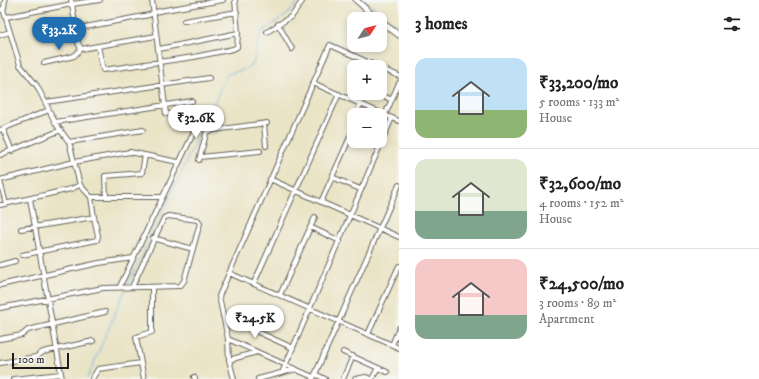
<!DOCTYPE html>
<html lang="en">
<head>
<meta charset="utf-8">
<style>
	:root { --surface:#fff; --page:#f2f2f2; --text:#222; --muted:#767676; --line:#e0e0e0; --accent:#1f6fb2 }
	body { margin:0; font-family:"IM FELL DW Pica",serif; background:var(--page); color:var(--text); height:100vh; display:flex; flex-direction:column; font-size:15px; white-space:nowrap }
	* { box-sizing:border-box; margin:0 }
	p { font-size:13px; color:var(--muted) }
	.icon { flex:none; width:22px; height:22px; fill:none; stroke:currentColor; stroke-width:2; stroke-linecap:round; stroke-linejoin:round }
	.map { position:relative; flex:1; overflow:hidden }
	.side { display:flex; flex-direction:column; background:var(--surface); width:360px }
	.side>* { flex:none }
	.needle { width:26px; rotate:54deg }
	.controls { position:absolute; left:347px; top:12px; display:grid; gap:8px }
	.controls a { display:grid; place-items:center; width:40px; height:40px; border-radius:8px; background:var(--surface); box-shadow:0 2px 6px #0003; font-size:20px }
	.scale { position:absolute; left:12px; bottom:10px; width:57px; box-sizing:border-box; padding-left:4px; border:2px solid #1c1c1c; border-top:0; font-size:11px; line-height:14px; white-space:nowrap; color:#1c1c1c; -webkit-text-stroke:3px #f6f6f2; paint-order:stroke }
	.price { position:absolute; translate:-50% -34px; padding:0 9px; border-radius:14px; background:#fff; color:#222; font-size:13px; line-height:26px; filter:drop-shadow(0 1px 2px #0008) }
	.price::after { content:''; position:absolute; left:50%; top:24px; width:12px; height:9px; margin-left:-6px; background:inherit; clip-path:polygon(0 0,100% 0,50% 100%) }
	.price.selected { background:var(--accent); color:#fff }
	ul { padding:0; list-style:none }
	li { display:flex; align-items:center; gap:12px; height:100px; padding:0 16px }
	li+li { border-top:1px solid var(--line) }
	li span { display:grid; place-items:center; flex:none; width:112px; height:80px; border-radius:12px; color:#555 }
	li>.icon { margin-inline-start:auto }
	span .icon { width:48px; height:48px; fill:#fffc; stroke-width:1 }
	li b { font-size:17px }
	h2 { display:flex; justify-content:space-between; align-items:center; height:48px; padding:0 16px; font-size:17px }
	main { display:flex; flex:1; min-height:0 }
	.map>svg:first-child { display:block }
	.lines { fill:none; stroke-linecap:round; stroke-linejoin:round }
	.stream { stroke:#6bb3e2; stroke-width:1 }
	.minor-casing { stroke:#646258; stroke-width:6 }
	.tertiary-casing { stroke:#646258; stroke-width:7 }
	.minor { stroke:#fff; stroke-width:4 }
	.tertiary { stroke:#fff; stroke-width:5 }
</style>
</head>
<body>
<main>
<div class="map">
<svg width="399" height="379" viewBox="0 0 399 379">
	<rect width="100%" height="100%" fill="#f6f6f2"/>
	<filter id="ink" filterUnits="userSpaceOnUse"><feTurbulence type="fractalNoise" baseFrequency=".025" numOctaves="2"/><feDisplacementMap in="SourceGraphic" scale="8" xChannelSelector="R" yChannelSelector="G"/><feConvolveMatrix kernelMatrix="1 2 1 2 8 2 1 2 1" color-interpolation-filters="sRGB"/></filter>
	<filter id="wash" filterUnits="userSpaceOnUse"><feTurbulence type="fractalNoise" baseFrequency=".012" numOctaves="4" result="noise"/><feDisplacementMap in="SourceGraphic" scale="16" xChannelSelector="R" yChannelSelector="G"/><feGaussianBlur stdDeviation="0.9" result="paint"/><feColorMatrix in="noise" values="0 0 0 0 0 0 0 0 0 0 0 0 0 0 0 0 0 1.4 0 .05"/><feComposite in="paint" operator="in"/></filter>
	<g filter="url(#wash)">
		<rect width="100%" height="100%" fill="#eae4c6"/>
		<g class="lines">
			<!-- stream -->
			<path class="stream" d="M364 0 399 28
				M207 119 227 74 243 70 253 64 261 32 287 15 300 0
				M127 287 205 122
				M87 379 125 290"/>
		</g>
	</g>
	<g filter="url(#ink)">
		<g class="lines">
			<defs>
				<path id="minor" d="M71 0 72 4 100 0
					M0 10 4 8 5 0
					M6 17 72 4 78 43 81 49
					M184 21 237 12
					M278 24 292 49
					M267 32 292 16 303 0
					M0 35 10 32
					M42 38 80 28 149 15 159 11 223 0
					M98 46 103 70 194 57 233 49 237 47 238 33
					M81 49 156 36
					M159 49 238 33 235 0
					M44 63 74 56 81 49
					M380 68 399 76
					M313 83 399 121
					M377 93 392 100
					M349 99 354 87
					M46 102 209 78
					M358 115 359 103
					M385 115 399 83
					M55 122 192 101
					M264 124 266 146
					M3 129 12 151
					M0 130 49 110
					M207 131 267 123
					M371 141 380 145
					M69 142 143 130
					M0 155 61 130
					M200 157 260 151
					M199 160 209 123 202 115
					M332 177 360 189
					M270 179 399 237
					M0 180 74 162 130 152 178 162
					M0 181 6 204
					M80 185 91 197 94 217
					M91 197H162
					M106 197 105 176 142 173 145 155
					M30 199 62 379
					M321 202 354 128
					M0 205 71 189 80 185 69 142 56 124 37 86 20 65 3 9
					M310 227 340 241
					M21 229 94 217 98 236 97 240 22 255
					M153 238 193 249
					M0 265 15 261
					M229 273 399 348
					M254 283 339 94
					M0 285 99 263 133 258
					M120 286 203 113 166 114 152 0
					M280 295 315 217
					M0 308 103 288 180 286 184 281 200 223 198 220 168 216 164 218 132 287
					M223 316 293 348
					M368 334 399 266
					M0 339 22 335 28 330 105 312
					M228 339 313 377
					M392 345 399 328
					M343 352 387 372
					M229 360 257 352
					M0 363 36 357 43 352 93 341
					M282 373 392 118
					M315 374 325 379
					M194 377 195 379
					M13 379 61 374
					M92 379 98 369 141 363
					M144 379 136 337 152 332V287
					M234 379 229 360 228 339 219 296 330 45 379 67
					M258 379 296 369
					M313 379 399 185
					M343 379 353 356
					M355 379 366 377 370 379
					M372 379 378 368"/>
				<path id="tertiary" d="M356 0 377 19
					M380 21 399 35"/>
			</defs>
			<!-- minor casing -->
			<use href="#minor" class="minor-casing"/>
			<!-- tertiary casing -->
			<use href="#tertiary" class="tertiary-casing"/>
			<!-- minor -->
			<use href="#minor" class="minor"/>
			<!-- tertiary -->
			<use href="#tertiary" class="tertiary"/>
		</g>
	</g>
</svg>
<div class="controls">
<a><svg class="needle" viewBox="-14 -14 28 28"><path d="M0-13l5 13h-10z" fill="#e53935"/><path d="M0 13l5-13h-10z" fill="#767676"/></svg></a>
<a>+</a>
<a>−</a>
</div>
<div class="scale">100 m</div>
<b class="price selected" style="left:59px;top:51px">₹33.2K</b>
<b class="price" style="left:196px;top:139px">₹32.6K</b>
<b class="price" style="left:255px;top:339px">₹24.5K</b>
</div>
<section class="side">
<h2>3 homes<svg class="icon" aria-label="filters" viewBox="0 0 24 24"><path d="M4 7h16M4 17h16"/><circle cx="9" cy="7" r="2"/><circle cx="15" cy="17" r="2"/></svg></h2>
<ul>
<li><span style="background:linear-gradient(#bfe0f5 65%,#8fb573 0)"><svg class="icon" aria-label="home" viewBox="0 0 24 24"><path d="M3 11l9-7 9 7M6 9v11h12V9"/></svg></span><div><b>₹33,200/mo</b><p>5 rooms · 133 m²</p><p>House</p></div></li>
<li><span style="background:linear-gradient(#dfe7d0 65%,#7fa58c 0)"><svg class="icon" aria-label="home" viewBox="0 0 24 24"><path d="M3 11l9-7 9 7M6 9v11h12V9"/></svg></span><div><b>₹32,600/mo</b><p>4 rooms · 152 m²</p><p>House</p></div></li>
<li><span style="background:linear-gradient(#f6c9c9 70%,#7fa58c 0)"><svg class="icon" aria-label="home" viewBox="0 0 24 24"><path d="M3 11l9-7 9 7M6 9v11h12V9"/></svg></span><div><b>₹24,500/mo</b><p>3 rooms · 89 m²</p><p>Apartment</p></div></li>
</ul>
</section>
</main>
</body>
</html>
